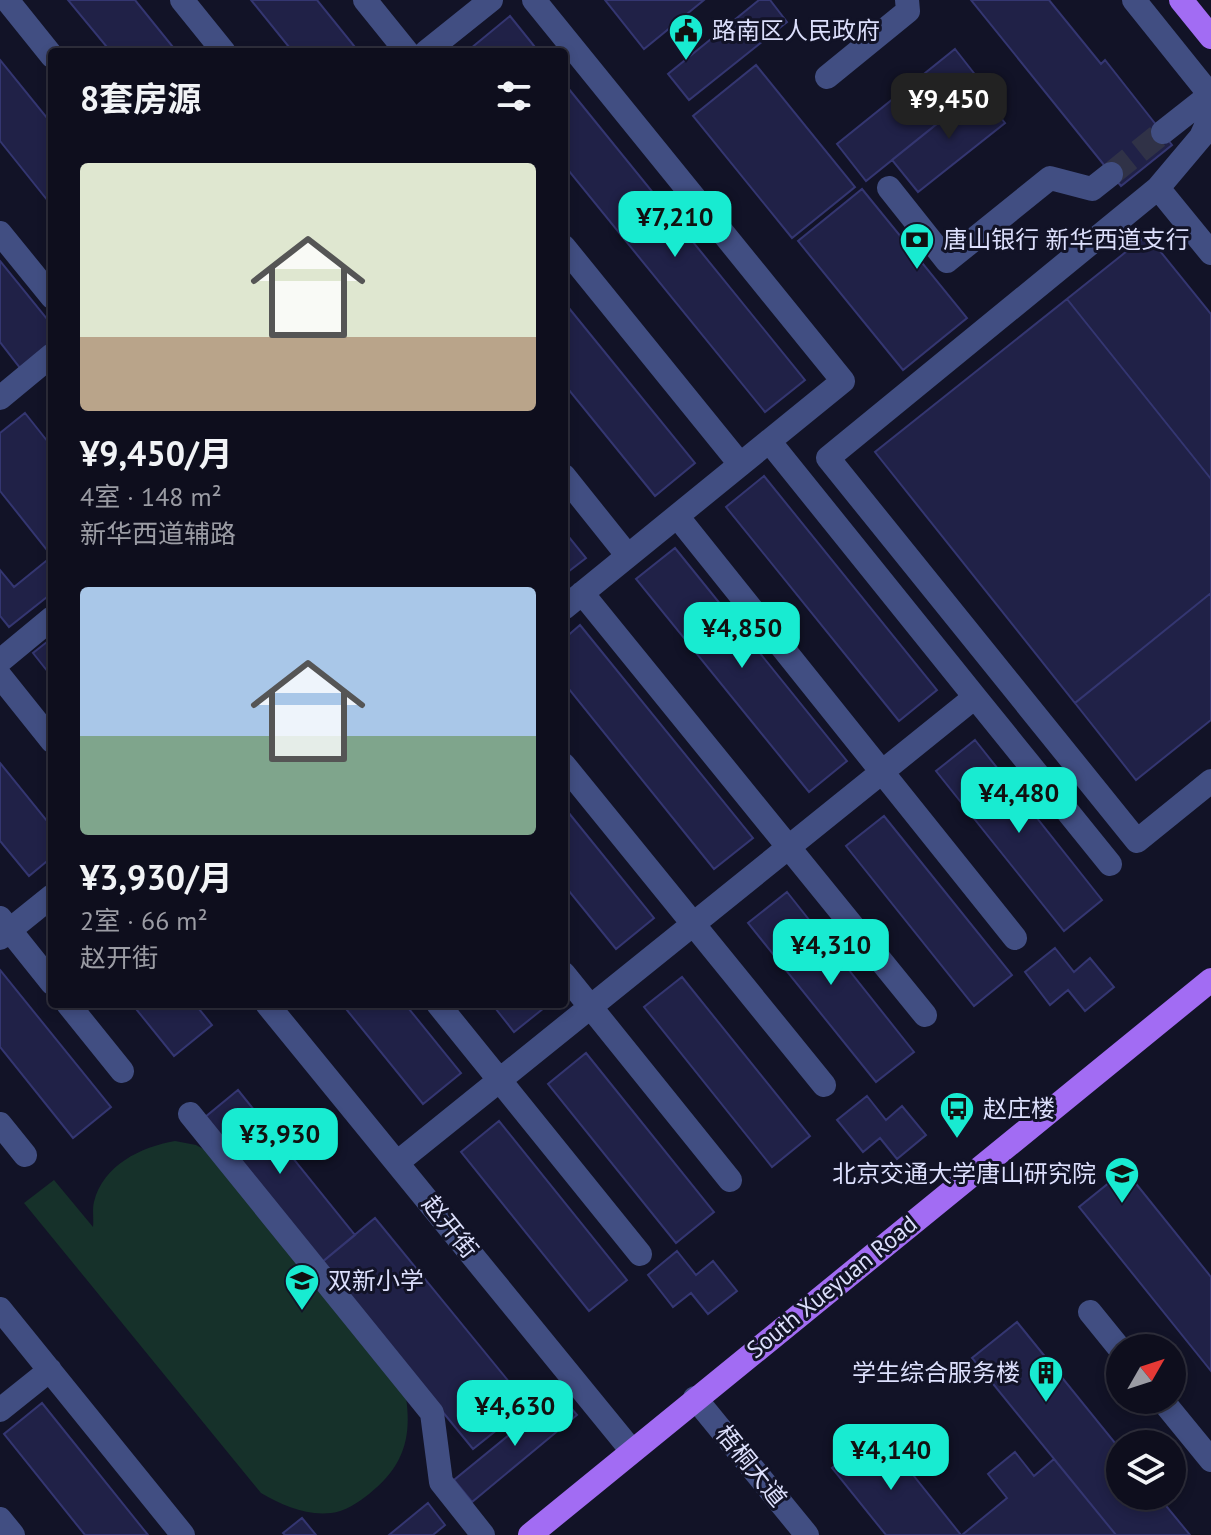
<!DOCTYPE html>
<html lang="zh">
<head>
<meta charset="utf-8">
<style>
	:root { --surface:#0e0e1d; --page:#1c1c2a; --text:#f1f3f6; --muted:#9b9ca4; --line:#2e2e3b; --accent:#18ebd1 }
	body { margin:0; font-family:"PT Sans","Noto Sans SC",sans-serif; background:var(--page); color:var(--text); height:100vh; display:flex; flex-direction:column; font-size:30px; white-space:nowrap }
	* { box-sizing:border-box; margin:0 }
	p { font-size:26px; color:var(--muted) }
	.icon { flex:none; width:44px; height:44px; fill:none; stroke:currentColor; stroke-width:2; stroke-linecap:round; stroke-linejoin:round }
	.map { position:relative; flex:1; overflow:hidden }
	.details { position:absolute; left:48px; top:48px; width:520px; height:960px; display:flex; flex-direction:column; background:var(--surface); border-radius:8px; box-shadow:0 4px 12px #0003,0 0 0 2px var(--line) }
	.details>* { flex:none }
	.needle { width:52px; rotate:51deg }
	.fabs { position:absolute; left:1106px; top:1334px; display:grid; gap:16px }
	.fabs a { display:grid; place-items:center; width:80px; height:80px; border-radius:50%; background:var(--surface); box-shadow:0 4px 12px #0003,0 0 0 2px var(--line); font-size:40px }
	.price { position:absolute; translate:-50% -68px; padding:0 18px; border-radius:16px; background:var(--accent); color:#111; font-size:26px; line-height:52px; filter:drop-shadow(0 2px 4px #0008) }
	.price::after { content:''; position:absolute; left:50%; top:48px; width:24px; height:18px; margin-left:-12px; background:inherit; clip-path:polygon(0 0,100% 0,50% 100%) }
	.price.on { background:#222; color:#fff }
	ul { padding:0; list-style:none }
	li { display:grid; align-content:center; gap:16px; height:424px; padding:0 32px }
	li span { display:grid; place-items:center; height:248px; border-radius:8px; color:#555 }
	li>.icon { margin-inline-start:auto }
	span .icon { width:144px; height:144px; fill:#fffc; stroke-width:1 }
	li b { font-size:34px }
	h2 { display:flex; justify-content:space-between; align-items:center; height:96px; padding:0 32px; font-size:34px }
	.map>svg:first-child { display:block }
	.green { fill:#16312a }
	.building { fill:#202147; stroke:#343671; stroke-width:2 }
	.lines { fill:none; stroke-linecap:round; stroke-linejoin:round }
	.minor-tunnel { stroke:#303247; stroke-width:24; stroke-dasharray:24 12; stroke-linecap:butt }
	.minor { stroke:#414e82; stroke-width:24 }
	.major { stroke:#a26cf3; stroke-width:24 }
	.labels { text-anchor:middle; stroke-width:6; stroke-linejoin:round; paint-order:stroke }
	.poi-label { font-size:24px; fill:#dcdffc; stroke:#121327; text-anchor:start }
	.street-label { font-size:24px; fill:#dcdffc; stroke:#121327 }
</style>
</head>
<body>
<div class="map">
<svg width="1211" height="1535" viewBox="0 0 1211 1535">
	<rect width="100%" height="100%" fill="#121327"/>
	<!-- green -->
	<path class="green" d="M175 1141 196 1145 220 1158 406 1397C412 1439 403 1467 369 1494 359 1502 344 1512 331 1513 306 1516 282 1505 261 1493L24 1203 54 1180 93 1227C94 1219 92 1210 94 1202 103 1165 141 1147 175 1141Z"/>
	<!-- building -->
	<path class="building" d="M68 0H135L177 52H111Z
		M251 0H317L359 52H293Z
		M605 0H704L644 49Z
		M759 0H770L787 22 689 100 668 74Z
		M971 0H1049L1101 64 1105 60 1172 145 1121 186Z
		M510 16 539 52H472L470 49Z
		M955 49 984 86 866 181 837 144Z
		M0 60 52 124V206L0 141Z
		M756 65 855 187 792 238 693 116Z
		M564 83 805 380 765 412 564 165Z
		M979 90 1005 123 918 192 892 160Z
		M862 189 967 318 903 370 798 241Z
		M1147 235 1211 314V479L1067 299Z
		M0 261 52 325V351L24 373 0 342Z
		M1067 299 1211 479V593L1075 703 875 452Z
		M564 302 695 463 655 496 564 384Z
		M25 413 52 447V546L47 550 0 491V433Z
		M764 476 937 690 899 721 726 507Z
		M564 531 586 558 564 575Z
		M675 548 847 761 809 792 636 579Z
		M51 557 52 593 9 627 0 616V570L14 587Z
		M1211 593V720L1136 780 1075 703Z
		M580 625 753 838 714 869 564 683V639Z
		M52 638V677L33 653Z
		M975 740 1102 900 1064 931 936 771Z
		M0 763 52 827V857L29 876 0 841Z
		M564 807 654 918 616 949 564 885Z
		M884 816 1012 975 974 1006 846 846Z
		M787 892 914 1052 876 1082 748 923Z
		M1055 948 1074 972 1090 958 1114 987 1085 1011 1068 990 1050 1005 1025 972Z
		M0 970 111 1107 73 1138 0 1047Z
		M682 977 810 1136 772 1167 644 1007Z
		M132 1004H195L212 1025 174 1056Z
		M342 1004H405L461 1073 423 1104Z
		M492 1004H549L514 1032Z
		M586 1053 714 1212 676 1243 548 1084Z
		M238 1090 355 1235 321 1263 204 1118Z
		M867 1096 886 1120 902 1106 926 1135 897 1159 880 1138 863 1152 837 1120Z
		M499 1121 627 1280 589 1311 461 1152Z
		M1125 1170 1211 1277V1371L1079 1207Z
		M375 1218 528 1405 473 1449 321 1263Z
		M677 1251 696 1275 713 1261 737 1291 708 1314 691 1293 673 1307 648 1275Z
		M1017 1322 1120 1449V1496H1158L1190 1535H1116L972 1358Z
		M559 1394 577 1415 472 1502 454 1480Z
		M42 1403 148 1535H85L4 1434Z
		M878 1431 961 1535H886L832 1468Z
		M1015 1452 1034 1476 1054 1459 1116 1535H962L1007 1498 988 1474Z
		M428 1503 445 1525 433 1535H389Z
		M302 1518 316 1535H285L283 1533Z"/>
	<g class="lines">
		<!-- minor-tunnel -->
		<path class="minor-tunnel" d="M1111 174 1163 132"/>
		<!-- minor -->
		<path class="minor" d="M7 0 52 56
			M182 0 224 52
			M365 0 407 52
			M534 0 843 381 564 608
			M1134 0 1211 96
			M426 52 491 0
			M827 77 908 11 907 0
			M1211 115 1201 137 1158 188 828 458 1137 841 1211 781
			M1163 132 1210 95
			M889 188 947 261 1050 178 1092 189 1111 174
			M1158 188 1211 253
			M0 233 52 297
			M564 247 740 464
			M0 398 52 355
			M564 476 628 556
			M677 516 1015 938
			M582 593 925 1015
			M0 661 52 618
			M0 676 52 741
			M975 697 1110 864
			M564 765 824 1085
			M0 918 52 983
			M0 938 52 896
			M564 974 730 1180
			M68 1004 122 1071
			M267 1004 632 1451
			M438 1004 640 1254
			M190 1114 432 1413 441 1482 483 1535
			M0 1124 25 1155
			M398 1162 975 697 769 441
			M0 1309 183 1535
			M1090 1312 1120 1349
			M695 1398 807 1535
			M1162 1400 1211 1460
			M0 1410 50 1370
			M0 1519 13 1535"/>
		<!-- major -->
		<path class="major" d="M1181 0 1211 37
			M530 1535 1211 980"/>
	</g>
	<!-- icons -->
	<defs>
		<symbol id="civic-pin" viewBox="-11 -11 22 30"><path d="M0 17L-7.5 6A9.5 9.5 0 1 1 7.5 6Z" fill="#18ebd1" stroke="#121327"/><path d="M-.6-6.5H3V-4.5H.6V-3L4-1V1h2V6H-6V1h2V-1L-.6-3ZM-1.2 2.5V6h2.4V2.5Z" fill="#111"/></symbol>
		<symbol id="bank-pin" viewBox="-11 -11 22 30"><path d="M0 17L-7.5 6A9.5 9.5 0 1 1 7.5 6Z" fill="#18ebd1" stroke="#121327"/><path d="M-6-4H6V4H-6ZM0-2.3a2.3 2.3 0 1 0 0 4.6a2.3 2.3 0 1 0 0-4.6Z" fill="#111"/></symbol>
		<symbol id="bus-pin" viewBox="-11 -11 22 30"><path d="M0 17L-7.5 6A9.5 9.5 0 1 1 7.5 6Z" fill="#18ebd1" stroke="#121327"/><path d="M-5-6H5V4H4V6H2V4H-2V6H-4V4H-5ZM-3.5-4V0h7V-4ZM-3.5 1.2v1.5H-2V1.2ZM2 1.2v1.5H3.5V1.2Z" fill="#111"/></symbol>
		<symbol id="university-pin" viewBox="-11 -11 22 30"><path d="M0 17L-7.5 6A9.5 9.5 0 1 1 7.5 6Z" fill="#18ebd1" stroke="#121327"/><path d="M0-5L7-2L0 1L-7-2ZM-4 1L0 2.5L4 1V4Q0 6-4 4Z" fill="#111"/></symbol>
		<symbol id="school-pin" viewBox="-11 -11 22 30"><path d="M0 17L-7.5 6A9.5 9.5 0 1 1 7.5 6Z" fill="#18ebd1" stroke="#121327"/><path d="M0-5L7-2L0 1L-7-2ZM-4 1L0 2.5L4 1V4Q0 6-4 4Z" fill="#111"/></symbol>
		<symbol id="building-pin" viewBox="-11 -11 22 30"><path d="M0 17L-7.5 6A9.5 9.5 0 1 1 7.5 6Z" fill="#18ebd1" stroke="#121327"/><path d="M-4-6H4V6H1V3H-1V6H-4ZM-2.5-4.3h1.7v1.8h-1.7ZM.8-4.3h1.7v1.8H.8ZM-2.5-1h1.7V.8h-1.7ZM.8-1h1.7V.8H.8Z" fill="#111"/></symbol>
	</defs>
	<g fill-rule="evenodd">
		<use href="#civic-pin" x="666" y="11" width="40" height="54"/>
		<use href="#bank-pin" x="897" y="220" width="40" height="54"/>
		<use href="#bus-pin" x="937" y="1089" width="40" height="54"/>
		<use href="#university-pin" x="1102" y="1154" width="40" height="54"/>
		<use href="#school-pin" x="282" y="1261" width="40" height="54"/>
		<use href="#building-pin" x="1026" y="1353" width="40" height="54"/>
	</g>
	<g class="labels">
		<!-- poi labels -->
		<g class="poi-label">
			<text x="712" y="39">路南区人民政府</text>
			<text x="943" y="248">唐山银行 新华西道支行</text>
			<text x="983" y="1117">赵庄楼</text>
			<text x="1096" y="1182" text-anchor="end">北京交通大学唐山研究院</text>
			<text x="328" y="1289">双新小学</text>
			<text x="1020" y="1381" text-anchor="end">学生综合服务楼</text>
		</g>
		<!-- street labels -->
		<g class="street-label">
			<text transform="translate(450 1227) rotate(51)" y="8">赵开街</text>
			<text transform="translate(832 1287) rotate(-39)" y="8">South Xueyuan Road</text>
			<text transform="translate(751 1466) rotate(51)" y="8">梧桐大道</text>
		</g>
	</g>
</svg>
<div class="fabs">
<a><svg class="needle" viewBox="-14 -14 28 28"><path d="M0-13l5 13h-10z" fill="#e53935"/><path d="M0 13l5-13h-10z" fill="#9b9ca4"/></svg></a>
<a><svg class="icon" aria-label="layers" viewBox="0 0 24 24"><path d="M12 4l9 5-9 5-9-5zM3 14l9 5 9-5"/></svg></a>
</div>
<b class="price on" style="left:949px;top:141px">¥9,450</b>
<b class="price" style="left:675px;top:259px">¥7,210</b>
<b class="price" style="left:742px;top:670px">¥4,850</b>
<b class="price" style="left:1019px;top:835px">¥4,480</b>
<b class="price" style="left:831px;top:987px">¥4,310</b>
<b class="price" style="left:280px;top:1176px">¥3,930</b>
<b class="price" style="left:515px;top:1448px">¥4,630</b>
<b class="price" style="left:891px;top:1492px">¥4,140</b>
<section class="details">
<h2>8套房源<svg class="icon" aria-label="filters" viewBox="0 0 24 24"><path d="M4 7h16M4 17h16"/><circle cx="9" cy="7" r="2"/><circle cx="15" cy="17" r="2"/></svg></h2>
<ul>
<li><span style="background:linear-gradient(#dfe7d0 70%,#b9a48a 0)"><svg class="icon" aria-label="home" viewBox="0 0 24 24"><path d="M3 11l9-7 9 7M6 9v11h12V9"/></svg></span><div><b>¥9,450/月</b><p>4室 · 148 m²</p><p>新华西道辅路</p></div></li>
<li><span style="background:linear-gradient(#a9c7e8 60%,#7fa58c 0)"><svg class="icon" aria-label="home" viewBox="0 0 24 24"><path d="M3 11l9-7 9 7M6 9v11h12V9"/></svg></span><div><b>¥3,930/月</b><p>2室 · 66 m²</p><p>赵开街</p></div></li>
</ul>
</section>
</div>
</body>
</html>
